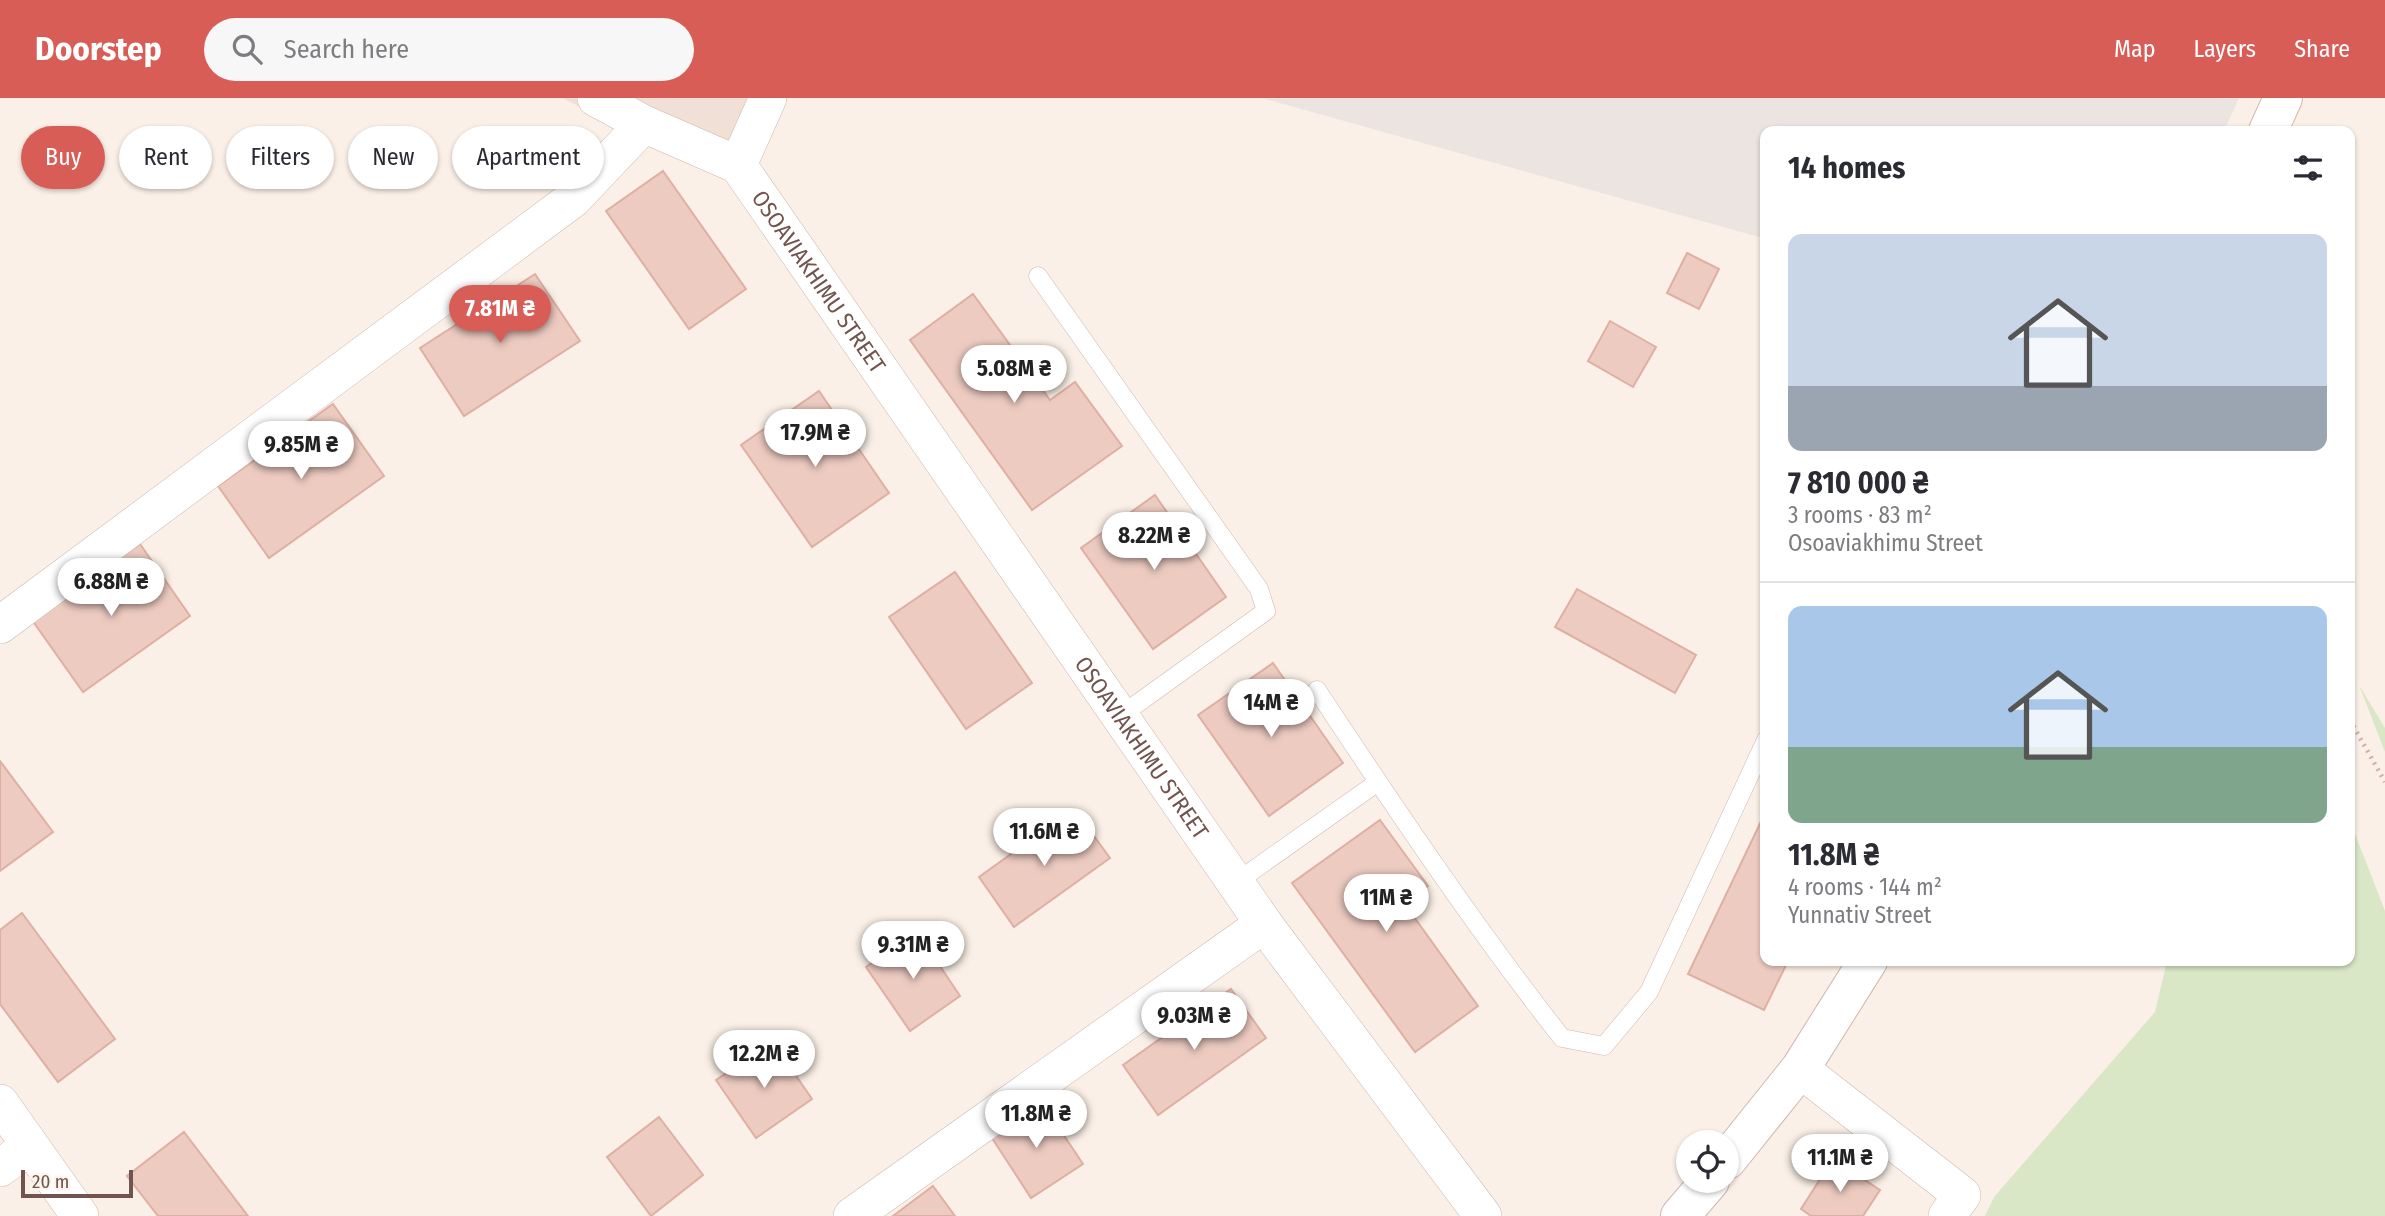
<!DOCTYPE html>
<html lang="en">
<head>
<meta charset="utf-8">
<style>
	:root { --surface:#fff; --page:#f7f7f7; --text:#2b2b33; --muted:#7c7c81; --line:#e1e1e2; --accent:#d95d57 }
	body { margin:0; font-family:"Fira Sans Condensed",sans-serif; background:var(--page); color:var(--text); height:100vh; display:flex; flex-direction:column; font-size:26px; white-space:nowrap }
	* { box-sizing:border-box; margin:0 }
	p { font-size:23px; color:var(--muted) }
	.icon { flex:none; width:38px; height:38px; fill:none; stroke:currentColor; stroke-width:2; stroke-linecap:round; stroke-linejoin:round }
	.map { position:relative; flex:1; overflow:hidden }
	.side { position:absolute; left:1760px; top:28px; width:595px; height:840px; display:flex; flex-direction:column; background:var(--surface); border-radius:14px; box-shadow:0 2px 5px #0004 }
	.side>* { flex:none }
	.hud { position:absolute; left:21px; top:28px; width:665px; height:63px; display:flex; gap:14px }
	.fabs { position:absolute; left:1676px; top:1032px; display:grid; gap:14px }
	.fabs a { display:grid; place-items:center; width:63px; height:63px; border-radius:50%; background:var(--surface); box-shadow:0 2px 5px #0004; font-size:35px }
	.scale { position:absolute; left:21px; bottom:18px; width:112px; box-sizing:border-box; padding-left:7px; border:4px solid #72544e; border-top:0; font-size:19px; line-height:24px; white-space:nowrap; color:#72544e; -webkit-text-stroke:5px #fdf4ed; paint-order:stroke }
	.price { position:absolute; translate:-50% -60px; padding:0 16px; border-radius:24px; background:#fff; color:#222; font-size:23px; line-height:46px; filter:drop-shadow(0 2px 4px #0008) }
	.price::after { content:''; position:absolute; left:50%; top:42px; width:21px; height:16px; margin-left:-10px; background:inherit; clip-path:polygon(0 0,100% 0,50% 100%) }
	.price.current { background:var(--accent); color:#fff }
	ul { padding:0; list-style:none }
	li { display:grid; align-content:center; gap:14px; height:371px; padding:0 28px }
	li+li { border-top:2px solid var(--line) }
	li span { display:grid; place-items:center; height:217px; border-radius:14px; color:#555 }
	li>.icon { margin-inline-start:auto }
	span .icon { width:126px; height:126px; fill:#fffc; stroke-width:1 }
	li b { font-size:30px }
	h2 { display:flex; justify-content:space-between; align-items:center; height:84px; padding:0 28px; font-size:30px }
	.pill { padding:0 24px; border-radius:32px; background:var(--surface); box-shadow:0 2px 5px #0004; font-size:24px; line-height:63px }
	.pill.current { background:var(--accent); color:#fff }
	header { display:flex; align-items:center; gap:42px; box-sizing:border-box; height:98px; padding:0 35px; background:var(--accent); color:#fff }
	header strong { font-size:33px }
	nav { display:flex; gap:38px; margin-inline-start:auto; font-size:24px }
	.search { width:490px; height:63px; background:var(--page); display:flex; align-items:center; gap:18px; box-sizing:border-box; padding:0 24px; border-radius:38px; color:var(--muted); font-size:26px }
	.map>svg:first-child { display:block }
	.residential { fill:#f1e0d6 }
	.industrial { fill:#ebe4e0 }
	.green { fill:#d9e7c7 }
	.building { fill:#edcbc1; stroke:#dfafa3; stroke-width:2 }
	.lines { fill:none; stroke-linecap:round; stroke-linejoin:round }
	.service-casing { stroke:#cdb8b1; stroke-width:19 }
	.minor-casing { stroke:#cdb8b1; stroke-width:38 }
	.secondary-casing { stroke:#d0b7af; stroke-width:40 }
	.path { stroke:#d2aea4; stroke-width:4.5; stroke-dasharray:2 5; stroke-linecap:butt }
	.service { stroke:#fff; stroke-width:18 }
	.minor { stroke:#fff; stroke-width:37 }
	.secondary { stroke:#fff; stroke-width:38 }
	.labels { text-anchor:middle; stroke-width:6; stroke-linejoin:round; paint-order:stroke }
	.street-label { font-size:23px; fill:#72544e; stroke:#fdf4ed }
</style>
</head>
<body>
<header>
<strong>Doorstep</strong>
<div class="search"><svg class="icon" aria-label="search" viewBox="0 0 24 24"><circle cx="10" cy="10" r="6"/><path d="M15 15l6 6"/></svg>Search here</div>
<nav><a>Map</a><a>Layers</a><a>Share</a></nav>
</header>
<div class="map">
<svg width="2385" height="1118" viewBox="0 0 2385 1118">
	<rect width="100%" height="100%" fill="#faf0e7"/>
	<!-- residential -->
	<path class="residential" d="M562 0H788L760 57 607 22Z"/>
	<!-- industrial -->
	<path class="industrial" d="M1262 0H2239L2224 33H1766V141Z"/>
	<!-- green -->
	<path class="green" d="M2359 587 2385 630V654Z
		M2350 723 2385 813V1118H1985L1994 1099 2155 914 2167 863H2350Z"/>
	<!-- building -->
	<path class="building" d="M663 73 746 191 689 231 606 113Z
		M1687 155 1719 171 1699 211 1667 195Z
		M535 176 580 243 464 318 420 250Z
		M973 196 1050 302 1075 284 1122 348 1032 412 910 242Z
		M1610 223 1656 249 1633 289 1588 263Z
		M819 293 889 395 812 449 741 347Z
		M333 306 384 378 269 460 218 388Z
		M1155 397 1226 499 1153 551 1081 450Z
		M140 446 190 518 83 594 32 522Z
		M955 474 1032 585 966 631 889 519Z
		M1577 491 1696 557 1675 595 1555 529Z
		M1273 565 1343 665 1269 718 1198 617Z
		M0 663 53 734 0 773Z
		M1074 711 1110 760 1014 829 979 779Z
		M1766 713V863H1788L1764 912 1688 876Z
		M1380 722 1428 788 1404 805 1478 908 1415 954 1292 785Z
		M22 815 115 941 58 984 0 906V832Z
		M917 834 960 898 910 933 866 869Z
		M1231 891 1266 940 1158 1017 1123 967Z
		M773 944 812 1001 756 1040 716 982Z
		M1041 1003 1083 1066 1031 1100 990 1037Z
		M659 1019 703 1077 651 1118 607 1059Z
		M184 1034 248 1118H158L127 1078Z
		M1833 1061 1880 1092 1863 1118H1811L1801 1111Z
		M933 1088 955 1118H893Z"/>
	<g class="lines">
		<defs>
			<path id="service" d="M1038 178 1259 491 1266 513 1120 618
				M1317 592C1395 710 1474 828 1562 940L1604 948 1649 894 1766 642
				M1235 785 1378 684"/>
			<g id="minor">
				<path id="s1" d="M596 0 644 26 738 67 1264 826 1483 1118"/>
				<path d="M738 67 768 0"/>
				<path d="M0 527 573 101 644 26"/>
				<path d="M1800 971 1962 1097 1947 1118"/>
				<path d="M0 1005 80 1118"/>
				<path d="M0 1070 30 1048"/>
				<path d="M852 1118 1264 826"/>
			</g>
			<path id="secondary" d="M2268 33 2283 0
				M1727 1062 1800 971 1868 863
				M1680 1118 1710 1083"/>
		</defs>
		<!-- service casing -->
		<use href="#service" class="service-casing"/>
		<!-- minor casing -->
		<use href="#minor" class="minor-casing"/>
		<!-- secondary casing -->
		<use href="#secondary" class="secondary-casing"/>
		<!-- path -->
		<path class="path" d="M2350 622 2385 684"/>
		<!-- service -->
		<use href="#service" class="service"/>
		<!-- minor -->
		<use href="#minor" class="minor"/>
		<!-- secondary -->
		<use href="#secondary" class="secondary"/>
	</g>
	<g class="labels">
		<!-- street labels -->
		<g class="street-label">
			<text dy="8" stroke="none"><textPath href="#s1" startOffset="299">OSOAVIAKHIMU STREET</textPath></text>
			<text dy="8" stroke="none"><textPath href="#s1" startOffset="866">OSOAVIAKHIMU STREET</textPath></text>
		</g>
	</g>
</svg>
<div class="fabs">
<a><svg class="icon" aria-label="locate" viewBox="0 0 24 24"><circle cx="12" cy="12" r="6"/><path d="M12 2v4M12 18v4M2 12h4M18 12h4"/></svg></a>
</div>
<div class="scale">20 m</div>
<b class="price current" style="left:500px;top:247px">7.81M ₴</b>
<b class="price" style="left:1014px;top:307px">5.08M ₴</b>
<b class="price" style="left:815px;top:371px">17.9M ₴</b>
<b class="price" style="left:301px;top:383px">9.85M ₴</b>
<b class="price" style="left:1154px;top:474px">8.22M ₴</b>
<b class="price" style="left:111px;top:520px">6.88M ₴</b>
<b class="price" style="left:1271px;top:641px">14M ₴</b>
<b class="price" style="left:1044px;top:770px">11.6M ₴</b>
<b class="price" style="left:1386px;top:836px">11M ₴</b>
<b class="price" style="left:913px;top:883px">9.31M ₴</b>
<b class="price" style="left:1194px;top:954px">9.03M ₴</b>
<b class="price" style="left:764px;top:992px">12.2M ₴</b>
<b class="price" style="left:1036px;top:1052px">11.8M ₴</b>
<b class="price" style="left:1840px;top:1096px">11.1M ₴</b>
<div class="hud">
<a class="pill current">Buy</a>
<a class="pill">Rent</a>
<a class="pill">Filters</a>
<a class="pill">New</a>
<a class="pill">Apartment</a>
</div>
<section class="side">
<h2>14 homes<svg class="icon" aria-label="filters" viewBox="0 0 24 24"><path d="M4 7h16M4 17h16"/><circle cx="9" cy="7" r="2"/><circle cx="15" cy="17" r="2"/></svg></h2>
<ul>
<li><span style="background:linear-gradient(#c9d6e8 70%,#9aa5b1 0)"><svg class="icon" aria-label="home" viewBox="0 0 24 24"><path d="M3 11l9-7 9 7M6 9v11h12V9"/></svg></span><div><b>7 810 000 ₴</b><p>3 rooms · 83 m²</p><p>Osoaviakhimu Street</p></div></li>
<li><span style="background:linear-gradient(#a9c7e8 65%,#7fa58c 0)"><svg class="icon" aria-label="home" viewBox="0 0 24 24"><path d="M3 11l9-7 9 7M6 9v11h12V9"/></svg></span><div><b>11.8M ₴</b><p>4 rooms · 144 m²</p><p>Yunnativ Street</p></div></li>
</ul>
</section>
</div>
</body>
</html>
